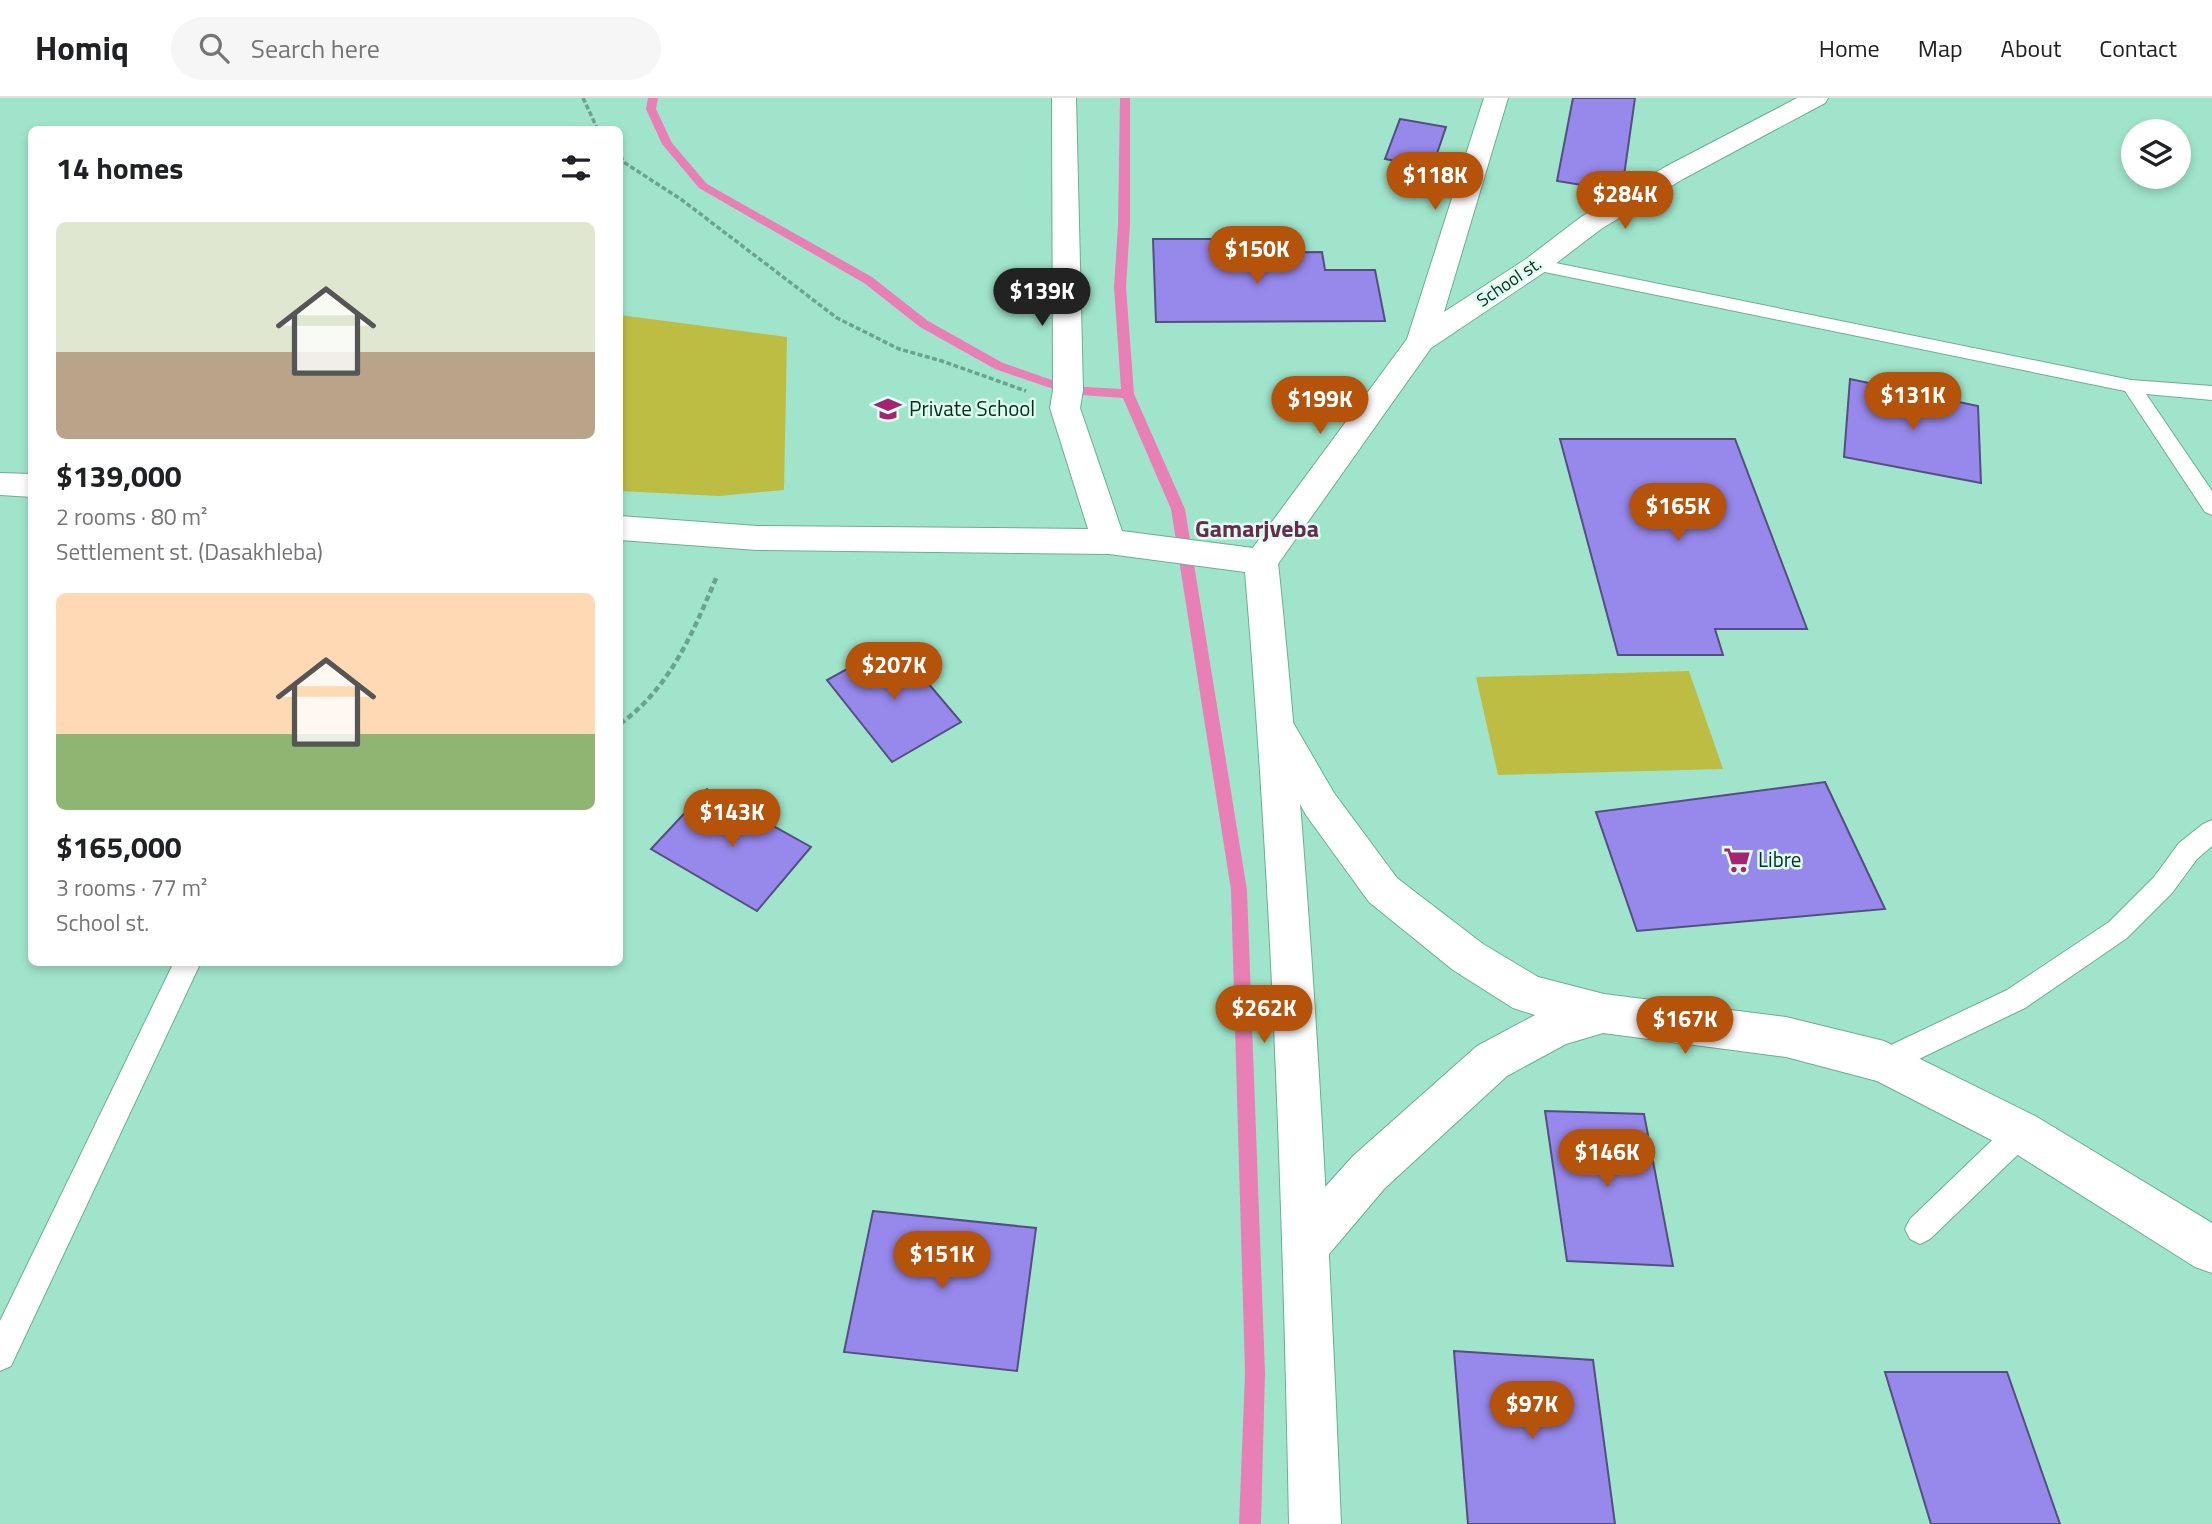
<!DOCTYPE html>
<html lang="en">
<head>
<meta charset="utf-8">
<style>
	:root { --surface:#fff; --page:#f6f6f6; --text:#202124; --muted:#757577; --line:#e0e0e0; --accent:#b45309 }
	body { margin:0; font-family:"Titillium Web",sans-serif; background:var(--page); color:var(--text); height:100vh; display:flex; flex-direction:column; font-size:26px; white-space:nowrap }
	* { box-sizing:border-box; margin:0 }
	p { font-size:23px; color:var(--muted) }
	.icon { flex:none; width:38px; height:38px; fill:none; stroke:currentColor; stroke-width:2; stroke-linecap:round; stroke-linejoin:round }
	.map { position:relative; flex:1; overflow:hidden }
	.details { position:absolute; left:28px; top:28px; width:595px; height:840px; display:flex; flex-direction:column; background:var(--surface); border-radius:10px; box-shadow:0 4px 10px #0003 }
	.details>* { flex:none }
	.fabs { position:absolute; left:2121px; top:21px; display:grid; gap:14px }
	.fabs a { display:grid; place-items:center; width:70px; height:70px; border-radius:50%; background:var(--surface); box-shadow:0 4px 10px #0003; font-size:35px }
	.price { position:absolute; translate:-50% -60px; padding:0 16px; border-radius:24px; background:var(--accent); color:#fff; font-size:23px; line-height:46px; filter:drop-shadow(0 2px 4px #0008) }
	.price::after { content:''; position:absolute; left:50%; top:42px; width:21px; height:16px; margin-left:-10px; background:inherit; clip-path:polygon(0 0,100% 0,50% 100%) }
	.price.on { background:#222; color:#fff }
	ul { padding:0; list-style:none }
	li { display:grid; align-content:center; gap:14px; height:371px; padding:0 28px }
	li span { display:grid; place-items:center; height:217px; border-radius:10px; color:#555 }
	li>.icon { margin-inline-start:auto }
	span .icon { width:126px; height:126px; fill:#fffc; stroke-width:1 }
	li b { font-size:30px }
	h2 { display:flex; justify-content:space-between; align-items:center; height:84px; padding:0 28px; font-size:30px }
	header { display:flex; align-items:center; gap:42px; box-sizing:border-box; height:98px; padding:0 35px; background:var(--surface); border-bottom:2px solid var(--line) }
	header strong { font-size:33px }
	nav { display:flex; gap:38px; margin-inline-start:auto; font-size:24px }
	.search { width:490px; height:63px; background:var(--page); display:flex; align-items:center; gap:18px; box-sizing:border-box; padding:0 24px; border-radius:38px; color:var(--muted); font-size:26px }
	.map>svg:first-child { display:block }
	.green { fill:#bdbc43 }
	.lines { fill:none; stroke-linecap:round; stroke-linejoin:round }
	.stream { fill:#e880b6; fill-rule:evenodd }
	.building { fill:#9788eb; stroke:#554e7f; stroke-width:2 }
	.service-casing { stroke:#6aae96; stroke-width:2 }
	.minor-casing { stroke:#6aae96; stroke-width:2 }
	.tertiary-casing { stroke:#6aae96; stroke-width:2 }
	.path-far1 { stroke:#6ca38e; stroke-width:3.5; stroke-dasharray:5 2.5; stroke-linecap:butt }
	.path { stroke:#6ca38e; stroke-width:4.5; stroke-dasharray:6 3.5; stroke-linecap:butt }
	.service { fill:#fff; fill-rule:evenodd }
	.minor { fill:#fff; fill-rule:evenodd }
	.tertiary { fill:#fff; fill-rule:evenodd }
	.labels { text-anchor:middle; stroke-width:5; stroke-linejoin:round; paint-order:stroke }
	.far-street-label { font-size:18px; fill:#0d2a20; stroke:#dcfef0 }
	.poi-label { font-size:21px; fill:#0d2a20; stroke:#dcfef0; text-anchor:start }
	.quarter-label { font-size:24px; font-weight:bold; fill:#692a4c; stroke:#dcfef0 }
</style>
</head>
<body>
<header>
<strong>Homiq</strong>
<div class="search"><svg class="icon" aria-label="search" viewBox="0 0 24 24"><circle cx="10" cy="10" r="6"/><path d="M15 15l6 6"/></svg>Search here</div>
<nav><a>Home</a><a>Map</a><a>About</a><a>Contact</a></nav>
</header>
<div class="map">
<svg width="2212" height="1426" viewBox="0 0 2212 1426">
	<rect width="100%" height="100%" fill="#a0e5cb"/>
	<!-- green -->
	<path class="green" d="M620 217 787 239 784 392 719 398 620 393Z
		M1689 573 1723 671 1498 677 1476 579Z"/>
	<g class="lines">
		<!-- stream -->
		<path class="stream" d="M648 0H658L656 11 672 45 707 86 872 179 928 223 1003 265 1069 288 1121 291 1114 189 1118 127 1120 0H1130V127L1126 189 1134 296 1185 411 1247 792 1265 1275 1261 1426H1239L1245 1275 1231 792 1171 411 1123 300 1068 296 995 271 920 229 864 185 699 90 662 46 646 11Z"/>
	</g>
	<!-- building -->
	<path class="building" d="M1573 0H1635L1622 92 1619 93 1557 83Z
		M1400 21 1446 29 1432 70 1385 61Z
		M1153 141H1236L1237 155 1322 154 1325 172H1375L1385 223 1156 224Z
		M1850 281 1978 308 1981 385 1844 359Z
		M1560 341H1735L1807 531H1715L1723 557H1618Z
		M894 545 961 624 892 664 827 582Z
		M1825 684 1885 811 1637 833 1596 714Z
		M707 691 811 749 757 813 651 751Z
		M1545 1013 1644 1016 1673 1168 1567 1163Z
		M873 1113 1036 1130 1017 1273 844 1254Z
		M1454 1253 1593 1262 1615 1426H1468Z
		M1885 1274H2007L2060 1426H1931Z"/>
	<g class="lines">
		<defs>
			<path id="service" d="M1536 161 2131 282 2212 288V302L2146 296 2212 393V417L2205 414 2125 293 1530 171 1527 167Z
				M2212 722V748L2197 761 2172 795 2127 840 2025 910 1894 973 1884 977 1874 973 1870 964 1874 955 2007 892 2109 824 2154 779 2179 745 2203 726Z
				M174 864H201L11 1268 0 1273V1223Z
				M2021 1020 2031 1024 2035 1034 2031 1044 1930 1141 1920 1146 1910 1141 1905 1131 1910 1121 2011 1024Z"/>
			<path id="minor" d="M1484 0H1508L1444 214 1526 161 1581 119 1665 69 1797 0H1828L1825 5 1683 81 1601 131 1546 173 1431 250 1273 473 1261 477 1249 473 1244 464 1249 455 1407 241Z
				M1278 617 1291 621 1334 695 1397 780 1483 846 1538 879 1604 896 1786 919 1884 943 2037 1019 2212 1125V1175L2195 1169 2005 1049 1877 983 1786 959 1603 935 1566 946 1507 978 1385 1090 1324 1162 1307 1168 1290 1162 1284 1145 1290 1128 1353 1058 1477 948 1535 917 1513 910 1453 872 1369 804 1306 717 1260 632 1265 621Z"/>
			<path id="tertiary" d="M1052 0H1076L1083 292 1080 310 1122 433 1261 451 1273 455 1278 464C1311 784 1328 1105 1341 1426H1289C1283 1108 1272 791 1245 474L1109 456 757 452 620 442V418L757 428 1088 431 1050 310 1053 292Z
				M0 375 32 376V399L0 397Z"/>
		</defs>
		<!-- service casing -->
		<use href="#service" class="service-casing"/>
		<!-- minor casing -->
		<use href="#minor" class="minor-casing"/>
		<!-- tertiary casing -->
		<use href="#tertiary" class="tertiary-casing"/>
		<!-- path-far1 -->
		<path class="path-far1" d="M583 0 598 32
			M620 58 625 65 682 102 837 220 899 251 942 263 1026 293"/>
		<!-- path -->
		<path class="path" d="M620 626C671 589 693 534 717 478"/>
		<!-- service -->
		<use href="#service" class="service"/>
		<!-- minor -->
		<use href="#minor" class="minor"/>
		<!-- tertiary -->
		<use href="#tertiary" class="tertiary"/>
	</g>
	<!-- icons -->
	<defs>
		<symbol id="school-bare" viewBox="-9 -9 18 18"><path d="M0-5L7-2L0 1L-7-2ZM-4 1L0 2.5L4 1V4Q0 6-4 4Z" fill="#a52371" stroke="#dcfef0" stroke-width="2.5" paint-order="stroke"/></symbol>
		<symbol id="supermarket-bare" viewBox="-9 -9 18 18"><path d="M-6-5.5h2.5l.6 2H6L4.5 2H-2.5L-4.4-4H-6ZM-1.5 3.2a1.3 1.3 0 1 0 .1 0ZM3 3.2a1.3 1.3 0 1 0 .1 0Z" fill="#a52371" stroke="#dcfef0" stroke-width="2.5" paint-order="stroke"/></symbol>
	</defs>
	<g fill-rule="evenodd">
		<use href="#school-bare" x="869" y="292" width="38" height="38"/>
		<use href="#supermarket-bare" x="1718" y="743" width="38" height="38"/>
	</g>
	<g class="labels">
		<!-- far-street labels -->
		<g class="far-street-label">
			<text transform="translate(1509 184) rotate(-34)" y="6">School st.</text>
		</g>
		<!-- poi labels -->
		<g class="poi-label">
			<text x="909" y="318">Private School</text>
			<text x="1758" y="769">Libre</text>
		</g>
		<!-- quarter labels -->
		<g class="quarter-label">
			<text x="1257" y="439">Gamarjveba</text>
		</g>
	</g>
</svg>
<div class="fabs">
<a><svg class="icon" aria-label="layers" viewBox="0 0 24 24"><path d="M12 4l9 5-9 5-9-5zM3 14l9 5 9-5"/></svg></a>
</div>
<b class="price" style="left:1435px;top:114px">$118K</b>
<b class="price" style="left:1625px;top:133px">$284K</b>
<b class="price" style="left:1257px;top:188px">$150K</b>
<b class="price on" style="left:1042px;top:230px">$139K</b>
<b class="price" style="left:1913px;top:334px">$131K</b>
<b class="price" style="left:1320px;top:338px">$199K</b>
<b class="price" style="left:1678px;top:445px">$165K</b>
<b class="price" style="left:894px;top:604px">$207K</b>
<b class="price" style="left:732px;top:751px">$143K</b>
<b class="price" style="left:1264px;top:947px">$262K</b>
<b class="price" style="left:1685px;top:958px">$167K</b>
<b class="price" style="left:1607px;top:1091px">$146K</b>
<b class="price" style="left:942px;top:1193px">$151K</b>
<b class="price" style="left:1532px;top:1343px">$97K</b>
<section class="details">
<h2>14 homes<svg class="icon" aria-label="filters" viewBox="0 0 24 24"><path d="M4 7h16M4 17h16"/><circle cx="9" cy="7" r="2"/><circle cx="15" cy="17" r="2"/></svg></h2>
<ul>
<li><span style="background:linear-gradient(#dfe7d0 60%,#b9a48a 0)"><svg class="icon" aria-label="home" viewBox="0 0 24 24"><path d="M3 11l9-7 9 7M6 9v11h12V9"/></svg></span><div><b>$139,000</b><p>2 rooms · 80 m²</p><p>Settlement st. (Dasakhleba)</p></div></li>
<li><span style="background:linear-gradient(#ffd9b3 65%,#8fb573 0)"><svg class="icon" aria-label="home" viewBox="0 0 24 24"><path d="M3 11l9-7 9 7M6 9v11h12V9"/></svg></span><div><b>$165,000</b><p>3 rooms · 77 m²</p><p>School st.</p></div></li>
</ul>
</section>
</div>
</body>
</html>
